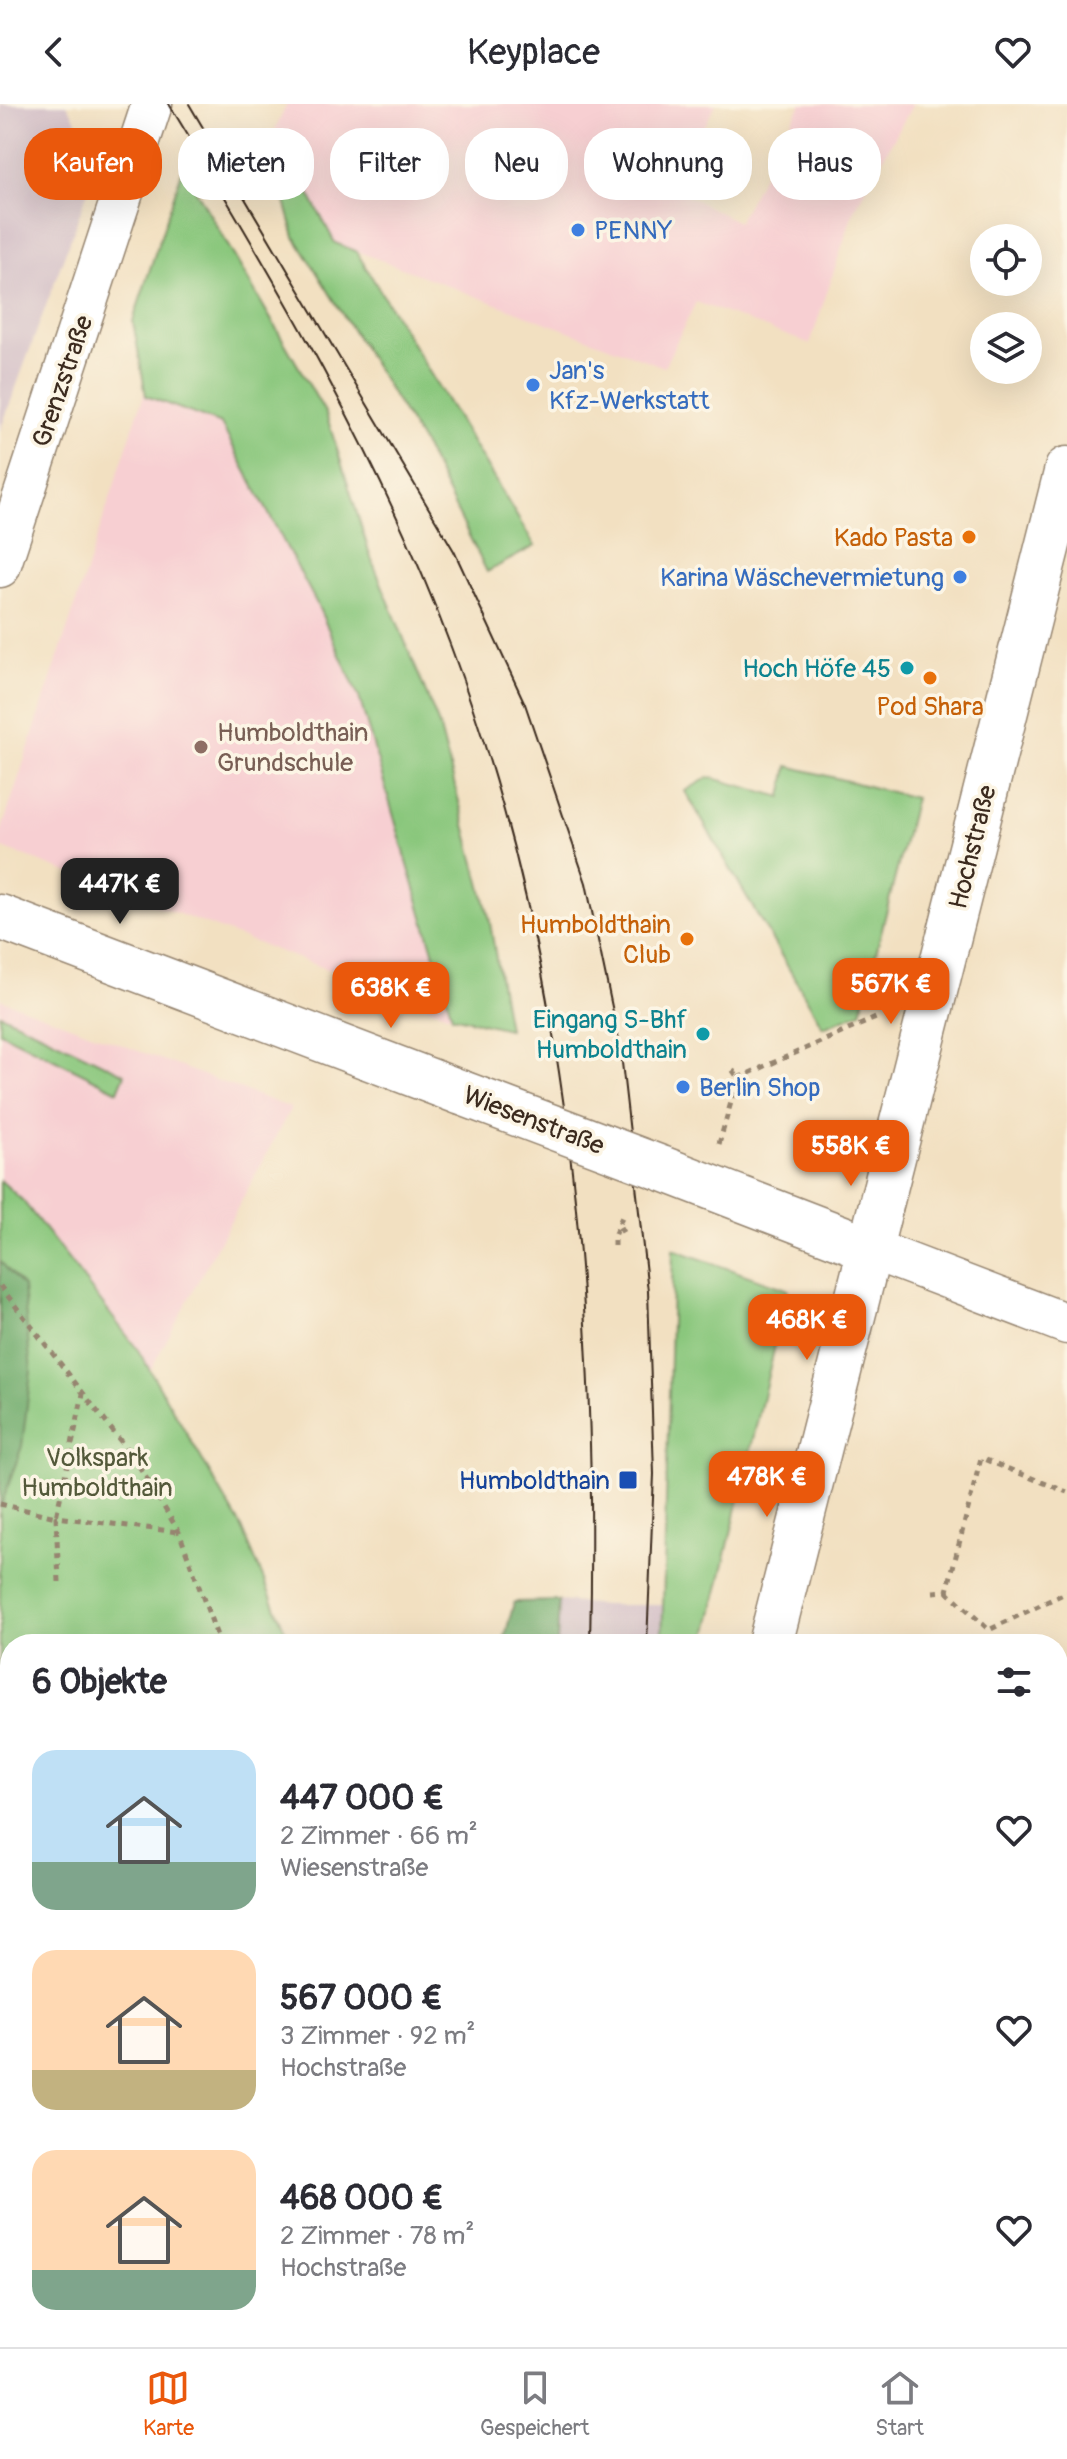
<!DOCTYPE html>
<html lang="de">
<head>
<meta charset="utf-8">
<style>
	:root { --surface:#fff; --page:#f2f2f3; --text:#2b2b33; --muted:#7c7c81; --line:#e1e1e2; --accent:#ea580c }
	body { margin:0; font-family:Pangolin,sans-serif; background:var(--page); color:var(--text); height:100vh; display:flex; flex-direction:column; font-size:30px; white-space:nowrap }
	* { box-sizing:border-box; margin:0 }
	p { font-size:26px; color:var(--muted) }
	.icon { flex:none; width:44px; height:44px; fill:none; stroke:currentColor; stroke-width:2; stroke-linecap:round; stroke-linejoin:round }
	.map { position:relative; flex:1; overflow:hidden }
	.side { position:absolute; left:0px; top:1530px; width:1068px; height:714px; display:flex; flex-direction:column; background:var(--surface); border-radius:32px 32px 0 0; box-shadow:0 8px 32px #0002 }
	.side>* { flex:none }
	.banner { position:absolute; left:24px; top:24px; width:1020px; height:72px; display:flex; gap:16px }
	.fabs { position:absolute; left:970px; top:120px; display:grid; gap:16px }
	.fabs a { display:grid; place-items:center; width:72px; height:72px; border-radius:50%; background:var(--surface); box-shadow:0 8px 32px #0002; font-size:40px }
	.price { position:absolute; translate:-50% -68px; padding:0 18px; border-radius:16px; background:var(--accent); color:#fff; font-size:26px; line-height:52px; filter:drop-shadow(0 2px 4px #0008) }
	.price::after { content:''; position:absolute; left:50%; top:48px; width:24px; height:18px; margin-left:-12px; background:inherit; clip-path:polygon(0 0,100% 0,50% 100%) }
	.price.selected { background:#222; color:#fff }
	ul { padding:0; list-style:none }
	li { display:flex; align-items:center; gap:24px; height:200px; padding:0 32px }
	li span { display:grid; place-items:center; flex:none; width:224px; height:160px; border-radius:24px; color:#555 }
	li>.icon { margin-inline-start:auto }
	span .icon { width:96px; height:96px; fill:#fffc; stroke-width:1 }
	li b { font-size:34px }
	h2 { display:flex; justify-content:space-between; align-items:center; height:96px; padding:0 32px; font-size:34px }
	.pill { padding:0 28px; border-radius:32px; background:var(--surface); box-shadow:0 8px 32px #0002; font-size:28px; line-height:72px }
	.pill.selected { background:var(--accent); color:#fff }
	header { display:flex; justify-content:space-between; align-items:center; height:104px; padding:0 32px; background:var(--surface); font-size:36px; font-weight:600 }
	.tab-bar { display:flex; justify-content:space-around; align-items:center; height:112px; border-top:2px solid var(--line); background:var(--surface); font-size:22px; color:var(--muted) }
	.tab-bar a { display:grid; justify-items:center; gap:4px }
	.tab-bar .selected { color:var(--accent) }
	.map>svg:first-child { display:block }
	.built { fill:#f7cfd2 }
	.industrial { fill:#d2bdc6 }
	.green { fill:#8ac77d; stroke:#62784e; stroke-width:2 }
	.forest { fill:#6fac6c; stroke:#556b45; stroke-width:2 }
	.water { fill:#81b3ed; stroke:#5e6e86; stroke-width:2 }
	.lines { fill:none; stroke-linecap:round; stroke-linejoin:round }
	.minor-casing { stroke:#968570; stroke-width:43 }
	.tertiary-casing { stroke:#968570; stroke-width:47 }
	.path { stroke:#968570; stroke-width:5; stroke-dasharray:6 6; stroke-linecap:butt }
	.minor { stroke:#fff; stroke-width:40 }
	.tertiary { stroke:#fff; stroke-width:44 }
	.tram { stroke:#3b2a1e; stroke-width:2 }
	.tertiary-bridge-casing { stroke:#968570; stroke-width:47; stroke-linecap:butt }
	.tertiary-bridge { stroke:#fff; stroke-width:44 }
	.shop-dot { fill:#3f7fe0; stroke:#fcf5e5; stroke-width:3 }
	.food-dot { fill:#e8710a; stroke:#fcf5e5; stroke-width:3 }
	.culture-dot { fill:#0f9aa8; stroke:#fcf5e5; stroke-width:3 }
	.education-dot { fill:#8d6e63; stroke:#fcf5e5; stroke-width:3 }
	.transit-dot { fill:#1a4fb4; stroke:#fcf5e5; stroke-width:3 }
	.labels { text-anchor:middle; stroke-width:7; stroke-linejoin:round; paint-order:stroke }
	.shop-label { font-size:26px; fill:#366cbe; stroke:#fcf5e5; text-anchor:start }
	.street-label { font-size:26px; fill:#3b2a1e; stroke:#fcf5e5 }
	.food-label { font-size:26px; fill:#c56008; stroke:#fcf5e5; text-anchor:end }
	.culture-label { font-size:26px; fill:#0d838f; stroke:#fcf5e5; text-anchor:end }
	.education-label { font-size:26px; fill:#785e54; stroke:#fcf5e5; text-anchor:start }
	.park-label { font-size:26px; fill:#53593a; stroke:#fcf5e5 }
	.transit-label { font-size:26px; fill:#164399; stroke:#fcf5e5; text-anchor:end }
</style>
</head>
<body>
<header><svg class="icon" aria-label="back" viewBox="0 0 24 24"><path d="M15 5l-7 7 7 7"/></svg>Keyplace<svg class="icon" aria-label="heart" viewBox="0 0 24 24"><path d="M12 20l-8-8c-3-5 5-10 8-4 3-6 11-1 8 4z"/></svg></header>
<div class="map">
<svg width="1067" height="2243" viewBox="0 0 1067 2243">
	<rect width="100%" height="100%" fill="#fcf5e5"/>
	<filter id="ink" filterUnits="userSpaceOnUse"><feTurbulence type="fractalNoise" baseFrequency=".0125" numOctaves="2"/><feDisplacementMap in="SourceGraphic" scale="16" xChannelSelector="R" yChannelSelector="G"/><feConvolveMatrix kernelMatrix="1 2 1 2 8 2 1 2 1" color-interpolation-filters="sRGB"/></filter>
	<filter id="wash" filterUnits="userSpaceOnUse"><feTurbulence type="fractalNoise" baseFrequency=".006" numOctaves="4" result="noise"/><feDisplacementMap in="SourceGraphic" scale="32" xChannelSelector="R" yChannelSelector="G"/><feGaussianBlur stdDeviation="1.8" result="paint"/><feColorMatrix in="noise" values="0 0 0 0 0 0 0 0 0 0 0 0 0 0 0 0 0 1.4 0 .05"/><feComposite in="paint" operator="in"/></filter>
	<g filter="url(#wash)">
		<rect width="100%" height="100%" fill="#f2e0c1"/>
		<!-- built -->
		<path class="built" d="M287 0H716L672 84 738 118 801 0H913L854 106 810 240 696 198 664 263 335 139 304 80 282 87 260 58Z
			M144 290 221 319 317 500 359 593 452 912 0 743V731Z
			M0 895 291 1004 150 1267 23 1097 0 1076Z"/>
		<!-- industrial -->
		<path class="industrial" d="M0 0H67L99 57 0 327Z
			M559 1497 605 1501H665L662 1540H557Z
			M465 2234H533L531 2243H462Z"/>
		<!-- green -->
		<path class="green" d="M183 64 326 310 371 454 439 621 489 813 508 925 452 912 359 593 317 500 221 320 146 292 133 217Z
			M304 80 335 139 356 147 535 442 487 468 426 345 295 133 282 87Z
			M788 662 915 694 861 908 823 923 685 687 709 673 782 693Z
			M0 910 125 970 118 987 0 928Z
			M0 1076 23 1097 138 1246 242 1424 291 1540H10V2234H285L282 2243H0Z
			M673 1145 788 1186 705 1540H662Z"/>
		<!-- forest -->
		<path class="forest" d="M0 1157 23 1183 31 1267 22 1342 0 1405Z
			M559 1497 557 1540H503L514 1498Z
			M335 2234H465L462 2243H332Z"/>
		<!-- water -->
		<path class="water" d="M0 1778 10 1782V2018L1 2058Z
			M10 2027V2125L0 2122V2071Z"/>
	</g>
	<g filter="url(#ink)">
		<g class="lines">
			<defs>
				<path id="minor" d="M0 463 152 0
					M871 1145 1067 1220"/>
				<path id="tertiary" d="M0 813 462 989
					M661 1064 871 1145
					M770 1540 1067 365
					M594 2243 596 2234"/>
			</defs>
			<!-- minor casing -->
			<use href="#minor" class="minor-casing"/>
			<!-- tertiary casing -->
			<use href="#tertiary" class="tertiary-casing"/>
			<!-- path -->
			<path class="path" d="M738 974 878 913
				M719 1040 738 974 732 965
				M620 1123 625 1132
				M614 1142V1132L624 1108
				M0 1182 136 1357 179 1428 220 1540
				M0 1400 56 1413 83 1290
				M59 1478 56 1413 178 1428
				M947 1487 989 1526 1067 1488
				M933 1488 947 1487 981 1354 1067 1388
				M49 1540 50 1529
				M0 1581 10 1587
				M0 2190 3 2182
				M135 2243 161 2238 162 2234
				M301 2243 302 2234"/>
			<!-- minor -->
			<use href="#minor" class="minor"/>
			<!-- tertiary -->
			<use href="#tertiary" class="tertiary"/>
			<!-- tram -->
			<path class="tram" d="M169 0C275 175 379 350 451 543 570 860 598 1204 590 1540
				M189 0 454 447 525 600 586 779 620 941 648 1187 654 1370 647 1540
				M494 2243 496 2234
				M521 2243 523 2234"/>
			<defs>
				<path id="tertiary-bridge" d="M462 989 661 1064"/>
			</defs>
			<!-- tertiary-bridge casing -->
			<use href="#tertiary-bridge" class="tertiary-bridge-casing"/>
			<!-- tertiary-bridge -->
			<use href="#tertiary-bridge" class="tertiary-bridge"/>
		</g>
	</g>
	<!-- markers -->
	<g class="shop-dot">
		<circle cx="578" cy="126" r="8"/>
		<circle cx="533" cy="281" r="8"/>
		<circle cx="960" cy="473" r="8"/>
		<circle cx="683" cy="983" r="8"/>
	</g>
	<g class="food-dot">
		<circle cx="969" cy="433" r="8"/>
		<circle cx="930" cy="574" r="8"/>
		<circle cx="687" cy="835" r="8"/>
	</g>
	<g class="culture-dot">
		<circle cx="907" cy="564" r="8"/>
		<circle cx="703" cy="930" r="8"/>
	</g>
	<circle class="education-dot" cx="201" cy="643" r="8"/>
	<rect class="transit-dot" x="618" y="1366" width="20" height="20" rx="4"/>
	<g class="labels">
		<!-- shop labels -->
		<g class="shop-label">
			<text x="594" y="135">PENNY</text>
			<text x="549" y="275">Jan's<tspan x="549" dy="30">Kfz-Werkstatt</tspan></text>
			<text x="944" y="482" text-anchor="end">Karina Wäschevermietung</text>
			<text x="699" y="992">Berlin Shop</text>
		</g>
		<!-- street labels -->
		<g class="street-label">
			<text transform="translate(62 277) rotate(-71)" y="9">Grenzstraße</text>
			<text transform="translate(972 743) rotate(-76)" y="9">Hochstraße</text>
			<text transform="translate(534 1016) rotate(21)" y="9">Wiesenstraße</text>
		</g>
		<!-- food labels -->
		<g class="food-label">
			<text x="953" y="442">Kado Pasta</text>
			<text x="930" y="611" text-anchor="middle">Pod Shara</text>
			<text x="671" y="829">Humboldthain<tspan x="671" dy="30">Club</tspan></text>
		</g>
		<!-- culture labels -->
		<g class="culture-label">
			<text x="891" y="573">Hoch Höfe 45</text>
			<text x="687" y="924">Eingang S-Bhf<tspan x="687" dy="30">Humboldthain</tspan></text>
		</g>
		<!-- education labels -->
		<g class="education-label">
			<text x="217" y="637">Humboldthain<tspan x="217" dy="30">Grundschule</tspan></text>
		</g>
		<!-- park labels -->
		<g class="park-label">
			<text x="97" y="1362">Volkspark<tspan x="97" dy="30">Humboldthain</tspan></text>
		</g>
		<!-- transit labels -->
		<g class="transit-label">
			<text x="610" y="1385">Humboldthain</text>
		</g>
	</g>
</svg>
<div class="fabs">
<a><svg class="icon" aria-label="locate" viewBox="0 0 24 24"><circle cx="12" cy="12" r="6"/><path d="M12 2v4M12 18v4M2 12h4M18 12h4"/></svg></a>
<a><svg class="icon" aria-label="layers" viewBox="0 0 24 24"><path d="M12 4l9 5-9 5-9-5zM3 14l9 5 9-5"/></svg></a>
</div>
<b class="price selected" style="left:120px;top:822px">447K €</b>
<b class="price" style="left:891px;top:922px">567K €</b>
<b class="price" style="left:391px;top:926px">638K €</b>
<b class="price" style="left:851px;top:1084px">558K €</b>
<b class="price" style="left:807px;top:1258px">468K €</b>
<b class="price" style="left:767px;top:1415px">478K €</b>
<div class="banner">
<a class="pill selected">Kaufen</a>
<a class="pill">Mieten</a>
<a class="pill">Filter</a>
<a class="pill">Neu</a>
<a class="pill">Wohnung</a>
<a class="pill">Haus</a>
</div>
<section class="side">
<h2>6 Objekte<svg class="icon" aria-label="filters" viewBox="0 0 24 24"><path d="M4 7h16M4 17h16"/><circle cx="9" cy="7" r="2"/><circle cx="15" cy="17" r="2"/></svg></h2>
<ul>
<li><span style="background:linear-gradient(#bfe0f5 70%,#7fa58c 0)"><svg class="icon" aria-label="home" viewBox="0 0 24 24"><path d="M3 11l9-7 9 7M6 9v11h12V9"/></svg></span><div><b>447 000 €</b><p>2 Zimmer · 66 m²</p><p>Wiesenstraße</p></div><svg class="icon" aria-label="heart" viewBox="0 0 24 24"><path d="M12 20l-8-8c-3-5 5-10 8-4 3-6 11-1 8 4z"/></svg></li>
<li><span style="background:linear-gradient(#ffd9b3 75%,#c2b280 0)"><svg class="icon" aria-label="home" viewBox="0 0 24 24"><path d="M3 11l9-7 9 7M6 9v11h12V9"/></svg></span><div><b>567 000 €</b><p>3 Zimmer · 92 m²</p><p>Hochstraße</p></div><svg class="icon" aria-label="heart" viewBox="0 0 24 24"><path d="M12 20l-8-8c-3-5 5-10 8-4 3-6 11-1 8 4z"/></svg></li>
<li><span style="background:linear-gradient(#ffd9b3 75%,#7fa58c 0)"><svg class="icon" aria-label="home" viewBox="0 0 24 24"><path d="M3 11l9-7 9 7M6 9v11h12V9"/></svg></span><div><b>468 000 €</b><p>2 Zimmer · 78 m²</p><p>Hochstraße</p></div><svg class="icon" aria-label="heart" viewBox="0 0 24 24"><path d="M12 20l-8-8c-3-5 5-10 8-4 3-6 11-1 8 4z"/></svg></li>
</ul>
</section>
</div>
<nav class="tab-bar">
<a class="selected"><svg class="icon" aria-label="map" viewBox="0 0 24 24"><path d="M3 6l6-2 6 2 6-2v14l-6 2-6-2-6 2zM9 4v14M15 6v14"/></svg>Karte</a>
<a><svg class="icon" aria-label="saved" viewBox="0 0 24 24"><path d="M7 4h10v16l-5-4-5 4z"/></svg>Gespeichert</a>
<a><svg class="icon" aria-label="home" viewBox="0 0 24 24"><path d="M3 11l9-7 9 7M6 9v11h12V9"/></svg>Start</a>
</nav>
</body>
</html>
